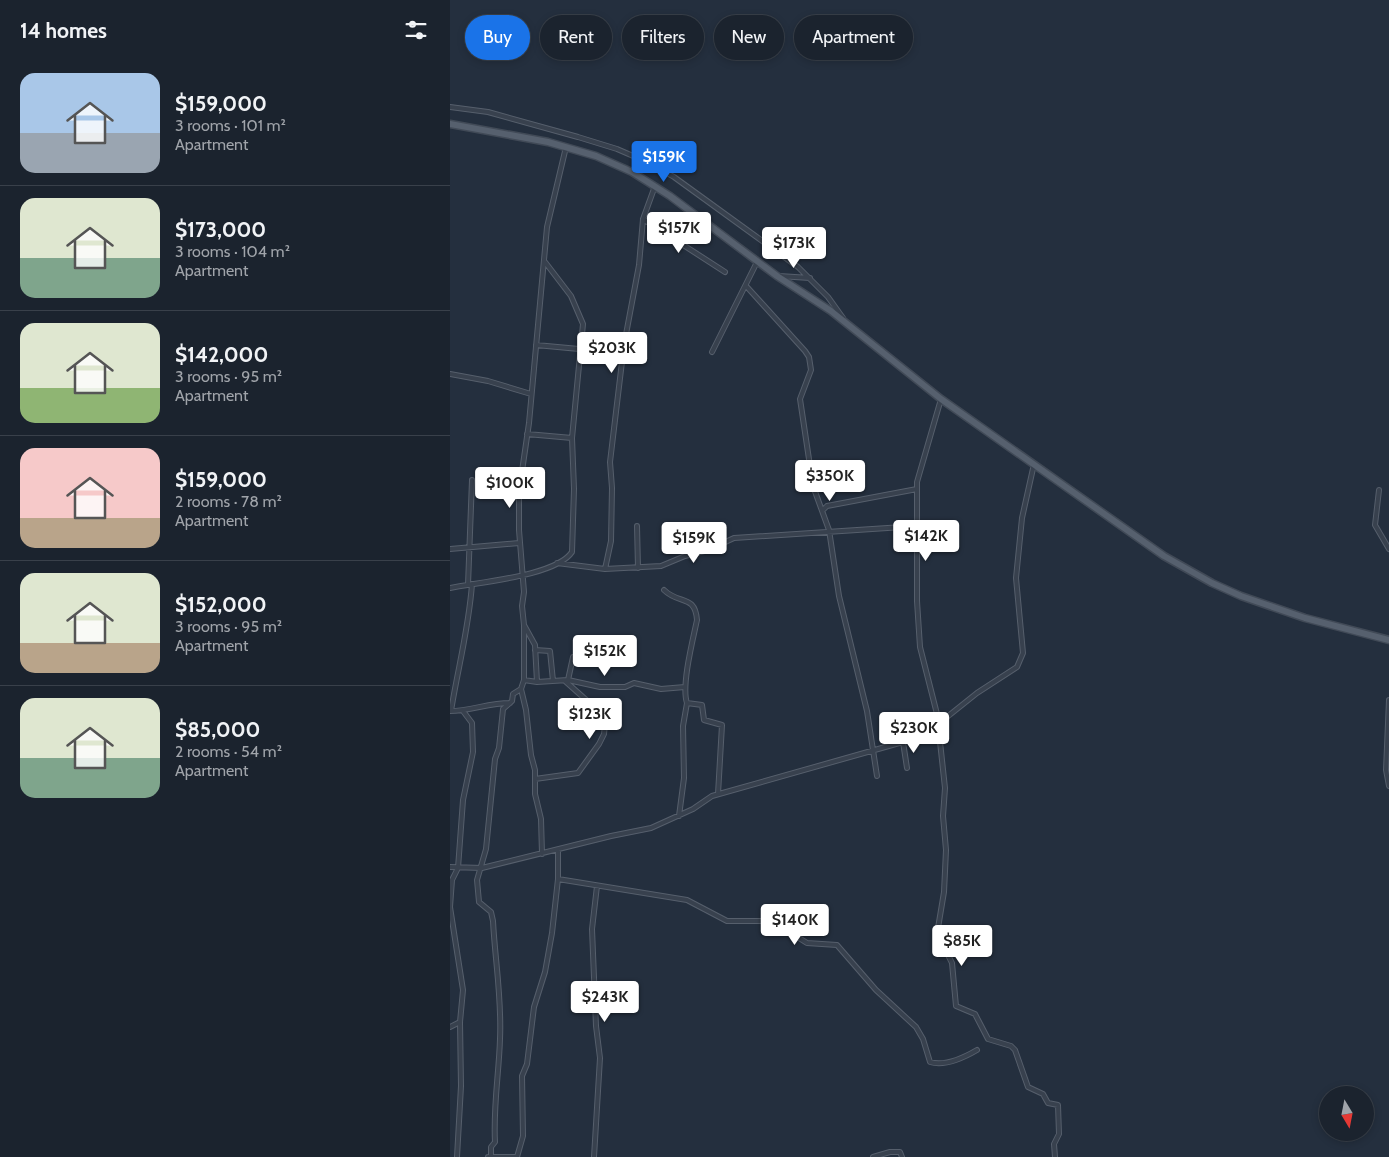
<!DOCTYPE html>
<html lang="en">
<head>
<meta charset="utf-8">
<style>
	:root { --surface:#1b232e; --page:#242b36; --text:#f1f3f6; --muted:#a0a4aa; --line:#39404a; --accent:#1a73e8 }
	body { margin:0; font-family:Cabin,sans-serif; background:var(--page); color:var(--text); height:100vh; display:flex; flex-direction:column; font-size:19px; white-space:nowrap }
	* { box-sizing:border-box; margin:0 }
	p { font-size:16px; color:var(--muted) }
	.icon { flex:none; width:28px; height:28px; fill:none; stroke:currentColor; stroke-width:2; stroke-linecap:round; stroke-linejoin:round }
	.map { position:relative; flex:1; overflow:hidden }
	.sheet { display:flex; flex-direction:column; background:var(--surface); width:450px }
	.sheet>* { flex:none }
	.guide { position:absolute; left:15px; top:15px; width:475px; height:45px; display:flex; gap:10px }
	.needle { width:32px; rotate:170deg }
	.controls { position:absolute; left:869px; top:1086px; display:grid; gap:10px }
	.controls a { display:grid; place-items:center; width:55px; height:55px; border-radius:50%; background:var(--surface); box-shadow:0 2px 8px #0003,0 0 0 1px var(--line); font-size:25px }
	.price { position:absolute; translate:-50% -42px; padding:0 11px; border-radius:5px; background:#fff; color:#222; font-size:16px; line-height:32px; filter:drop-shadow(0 1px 2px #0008) }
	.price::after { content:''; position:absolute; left:50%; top:30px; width:15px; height:11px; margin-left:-8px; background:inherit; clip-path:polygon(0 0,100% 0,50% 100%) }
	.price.on { background:var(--accent); color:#fff }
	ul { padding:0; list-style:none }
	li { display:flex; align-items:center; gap:15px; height:125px; padding:0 20px }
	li+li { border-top:1px solid var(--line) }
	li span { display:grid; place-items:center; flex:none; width:140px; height:100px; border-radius:15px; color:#555 }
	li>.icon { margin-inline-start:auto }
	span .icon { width:60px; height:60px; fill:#fffc; stroke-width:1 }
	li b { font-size:21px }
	h2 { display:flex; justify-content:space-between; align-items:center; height:60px; padding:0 20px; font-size:21px }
	.tag { padding:0 18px; border-radius:22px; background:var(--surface); box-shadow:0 2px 8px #0003,0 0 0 1px var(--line); font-size:18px; line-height:45px }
	.tag.on { background:var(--accent); color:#fff }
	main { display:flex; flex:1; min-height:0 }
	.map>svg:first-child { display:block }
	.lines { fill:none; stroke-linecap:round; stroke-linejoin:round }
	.street-casing { stroke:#565f6c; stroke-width:6 }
	.primary-casing { stroke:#414a57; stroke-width:9 }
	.street { stroke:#38414e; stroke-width:4 }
	.primary { stroke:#56606e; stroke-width:6 }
</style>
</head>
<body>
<main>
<section class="sheet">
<h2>14 homes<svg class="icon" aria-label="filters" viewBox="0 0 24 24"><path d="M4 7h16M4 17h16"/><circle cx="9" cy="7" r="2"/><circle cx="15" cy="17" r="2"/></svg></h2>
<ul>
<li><span style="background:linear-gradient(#a9c7e8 60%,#9aa5b1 0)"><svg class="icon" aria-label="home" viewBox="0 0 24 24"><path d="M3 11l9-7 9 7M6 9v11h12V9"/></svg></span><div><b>$159,000</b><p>3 rooms · 101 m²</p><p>Apartment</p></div></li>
<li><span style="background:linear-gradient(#dfe7d0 60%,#7fa58c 0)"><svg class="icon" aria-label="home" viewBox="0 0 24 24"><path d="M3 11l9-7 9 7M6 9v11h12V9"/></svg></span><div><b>$173,000</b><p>3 rooms · 104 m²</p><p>Apartment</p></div></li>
<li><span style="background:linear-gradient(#dfe7d0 65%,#8fb573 0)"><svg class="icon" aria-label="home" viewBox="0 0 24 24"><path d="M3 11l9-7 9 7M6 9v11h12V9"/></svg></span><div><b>$142,000</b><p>3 rooms · 95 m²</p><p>Apartment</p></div></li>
<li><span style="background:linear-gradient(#f6c9c9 70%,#b9a48a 0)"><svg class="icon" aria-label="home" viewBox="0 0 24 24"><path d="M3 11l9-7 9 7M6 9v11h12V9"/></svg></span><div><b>$159,000</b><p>2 rooms · 78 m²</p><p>Apartment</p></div></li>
<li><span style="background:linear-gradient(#dfe7d0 70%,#b9a48a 0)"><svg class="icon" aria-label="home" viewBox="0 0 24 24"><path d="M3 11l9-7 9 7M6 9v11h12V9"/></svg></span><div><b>$152,000</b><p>3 rooms · 95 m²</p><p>Apartment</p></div></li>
<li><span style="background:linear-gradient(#dfe7d0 60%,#7fa58c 0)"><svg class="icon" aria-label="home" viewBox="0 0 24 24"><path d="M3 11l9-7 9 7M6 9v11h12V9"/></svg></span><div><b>$85,000</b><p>2 rooms · 54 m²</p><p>Apartment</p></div></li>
</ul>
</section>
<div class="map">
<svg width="939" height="1157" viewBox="0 0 939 1157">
	<rect width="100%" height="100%" fill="#242f3e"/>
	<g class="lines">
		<defs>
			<path id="street" d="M0 107 38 112 128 137 167 149 197 162 224 177 348 267 378 297 393 318
				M193 219 275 272
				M329 276 360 278
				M297 287 355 351 359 357 361 370 350 399 363 486 379 530 389 596 417 711 427 776
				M86 345 129 349
				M262 352 307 262
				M0 374 38 381 81 394
				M491 399 467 482V601L470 647 487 714 495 788 493 816 496 850 494 892 488 928 490 939 502 963 506 1006 525 1014 538 1039 561 1046 565 1050 578 1087 593 1094 598 1103 608 1105 609 1134 604 1144 605 1157
				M77 434 122 438
				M929 490 925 525 939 549
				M373 510 377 506 467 489
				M187 526 188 568
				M0 549 69 543
				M107 563 155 569 211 566 235 556 258 550 284 538 468 526
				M155 569 161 541 162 488 160 462 174 345 189 265 193 219 205 186
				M18 585 22 480
				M0 588C29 582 106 576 122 552L124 489 122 438 133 324 121 296 95 262
				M214 590C229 605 245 594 247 620 243 639 231 686 237 703L252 705 254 720 272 725 268 794
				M74 625 85 645 87 682
				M85 650 100 651 103 681
				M74 680 87 682 118 680 150 687H175L184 683 211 689 235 687
				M118 680 123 657
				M71 689 76 710 81 755 85 770V794L91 819 92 854
				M939 700 936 770 939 786
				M0 711C21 711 38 703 60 703
				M1 711C8 668 19 627 22 584
				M453 742 457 768
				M85 779 128 773 149 744 154 734 155 725 152 714 115 681
				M229 816 234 778 233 726 237 703
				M0 867 32 868 161 836 201 828 243 809 262 796 453 742 487 725 527 693 567 667 573 653 566 578 572 518 584 464
				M108 879 237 900 277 921H322L357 943 387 945 426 990 466 1027 473 1039 480 1062C496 1067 515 1057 527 1050
				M0 1027 10 1022
				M7 1157 11 1086 10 1022 13 990 0 907 2 880 8 868 13 800 23 752 22 723 13 711
				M38 1157H67
				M41 1157V1147L45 1142C43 1107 49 1073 50 1039 52 999 45 960 43 921L41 912 29 902 27 880 36 849 45 759 49 748 53 709 62 701 63 694 71 689 74 680V625L72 606 74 592 69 530V492L79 423 97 227 116 147
				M67 1157 73 1136 72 1076 77 1064 84 1007 95 972 102 933 108 879V850
				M144 1157 150 1058 146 1026 142 929 147 886
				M423 1157 440 1152H450L452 1157"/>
			<path id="primary" d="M0 124 98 142 146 156 182 172 220 196 327 276 381 311 491 399 714 556 762 583 791 596 855 618 939 640"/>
		</defs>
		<!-- street casing -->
		<use href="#street" class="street-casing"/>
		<!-- primary casing -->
		<use href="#primary" class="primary-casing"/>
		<!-- street -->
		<use href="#street" class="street"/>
		<!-- primary -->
		<use href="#primary" class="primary"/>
	</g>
</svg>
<div class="controls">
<a><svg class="needle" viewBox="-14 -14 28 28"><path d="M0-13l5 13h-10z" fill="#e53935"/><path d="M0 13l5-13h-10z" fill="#a0a4aa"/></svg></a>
</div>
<b class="price on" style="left:214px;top:183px">$159K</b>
<b class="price" style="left:229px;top:254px">$157K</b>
<b class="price" style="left:344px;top:269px">$173K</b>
<b class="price" style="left:162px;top:374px">$203K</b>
<b class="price" style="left:380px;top:502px">$350K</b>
<b class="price" style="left:60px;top:509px">$100K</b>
<b class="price" style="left:476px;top:562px">$142K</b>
<b class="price" style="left:244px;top:564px">$159K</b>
<b class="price" style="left:155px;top:677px">$152K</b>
<b class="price" style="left:140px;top:740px">$123K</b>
<b class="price" style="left:464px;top:754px">$230K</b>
<b class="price" style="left:345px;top:946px">$140K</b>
<b class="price" style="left:512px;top:967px">$85K</b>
<b class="price" style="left:155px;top:1023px">$243K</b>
<div class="guide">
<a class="tag on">Buy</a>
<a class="tag">Rent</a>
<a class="tag">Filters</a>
<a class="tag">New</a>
<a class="tag">Apartment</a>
</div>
</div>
</main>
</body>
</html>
